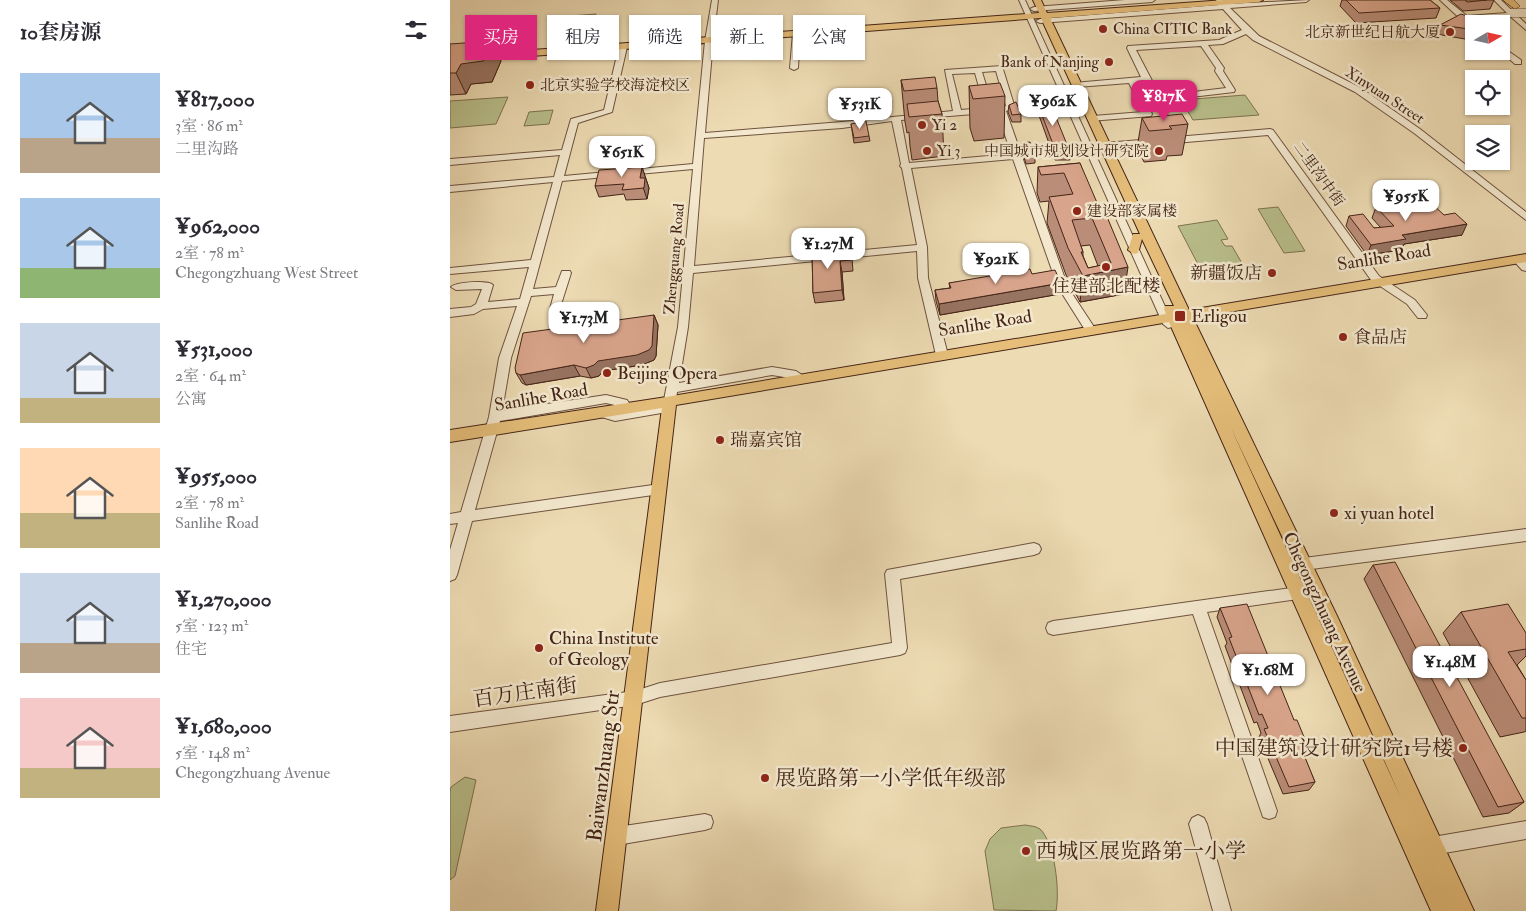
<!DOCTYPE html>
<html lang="zh">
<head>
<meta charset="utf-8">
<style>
	:root { --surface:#fff; --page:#f7f7f7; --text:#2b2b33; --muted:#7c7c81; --accent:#db2777 }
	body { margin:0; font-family:"IM FELL Double Pica","Noto Serif SC",serif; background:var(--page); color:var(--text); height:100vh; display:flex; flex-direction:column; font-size:19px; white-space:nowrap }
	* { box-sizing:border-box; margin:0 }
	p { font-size:16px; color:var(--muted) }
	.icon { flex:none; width:28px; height:28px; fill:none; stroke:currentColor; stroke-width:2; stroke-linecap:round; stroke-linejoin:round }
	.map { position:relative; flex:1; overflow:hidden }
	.side { display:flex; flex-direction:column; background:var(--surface); width:450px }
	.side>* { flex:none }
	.top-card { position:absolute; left:15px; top:15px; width:475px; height:45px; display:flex; gap:10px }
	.needle { width:32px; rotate:81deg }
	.buttons { position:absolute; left:1015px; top:15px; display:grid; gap:10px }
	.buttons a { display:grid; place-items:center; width:45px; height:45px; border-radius:0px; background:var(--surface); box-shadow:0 1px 4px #0004; font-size:25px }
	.price { position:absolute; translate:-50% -42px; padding:0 11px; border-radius:10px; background:#fff; color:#222; font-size:16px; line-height:32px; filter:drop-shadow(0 1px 2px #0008) }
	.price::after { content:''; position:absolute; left:50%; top:30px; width:15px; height:11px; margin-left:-8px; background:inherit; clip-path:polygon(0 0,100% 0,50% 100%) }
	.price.active { background:var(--accent); color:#fff }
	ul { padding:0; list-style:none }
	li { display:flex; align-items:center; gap:15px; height:125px; padding:0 20px }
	li span { display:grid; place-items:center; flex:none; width:140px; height:100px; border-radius:0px; color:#555 }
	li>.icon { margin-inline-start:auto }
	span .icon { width:60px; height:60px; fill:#fffc; stroke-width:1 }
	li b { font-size:21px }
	h2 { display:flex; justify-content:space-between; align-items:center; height:60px; padding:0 20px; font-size:21px }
	.chip { padding:0 18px; border-radius:0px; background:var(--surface); box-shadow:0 1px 4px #0004; font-size:18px; line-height:45px }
	.chip.active { background:var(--accent); color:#fff }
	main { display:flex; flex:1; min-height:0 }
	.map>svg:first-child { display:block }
	.green { fill:#b9c08c; stroke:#7e7252 }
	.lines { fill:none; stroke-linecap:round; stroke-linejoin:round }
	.minor-casing { stroke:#6e523e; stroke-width:2 }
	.major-casing { stroke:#442417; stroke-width:2 }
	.highway-casing { stroke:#442417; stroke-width:1 }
	.minor { fill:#f3e8ce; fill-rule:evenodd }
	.major { fill:#e6be7a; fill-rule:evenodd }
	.highway { fill:#e6be7a; fill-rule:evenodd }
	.minor-bridge-casing { stroke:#6e523e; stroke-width:9; stroke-linecap:butt }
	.minor-bridge { stroke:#f3e8ce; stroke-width:8 }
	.wall { fill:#ba8d78; stroke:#442417; fill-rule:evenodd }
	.shaded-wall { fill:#977361; stroke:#442417 }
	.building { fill:#d8a48b; stroke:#442417; fill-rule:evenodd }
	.poi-dot { fill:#8f2418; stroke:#f3e8ce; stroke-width:2 }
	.labels { text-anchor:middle; stroke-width:5; stroke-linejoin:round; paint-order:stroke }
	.far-poi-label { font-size:15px; fill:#442417; stroke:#f3e8ce; text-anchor:start }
	.far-street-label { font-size:15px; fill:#442417; stroke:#f3e8ce }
	.street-label { font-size:18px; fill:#442417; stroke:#f3e8ce }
	.poi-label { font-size:18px; fill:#442417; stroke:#f3e8ce; text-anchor:start }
	.near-street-label { font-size:21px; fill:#442417; stroke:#f3e8ce }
	.near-poi-label { font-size:21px; fill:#442417; stroke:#f3e8ce; text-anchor:start }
</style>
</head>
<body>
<main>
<section class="side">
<h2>10套房源<svg class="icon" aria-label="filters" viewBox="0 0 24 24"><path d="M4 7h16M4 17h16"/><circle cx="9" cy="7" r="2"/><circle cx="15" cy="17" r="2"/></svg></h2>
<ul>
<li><span style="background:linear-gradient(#a9c7e8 65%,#b9a48a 0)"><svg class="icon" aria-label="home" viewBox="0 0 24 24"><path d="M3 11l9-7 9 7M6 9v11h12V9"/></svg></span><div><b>¥817,000</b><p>3室 · 86 m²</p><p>二里沟路</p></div></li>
<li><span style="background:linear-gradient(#a9c7e8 70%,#8fb573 0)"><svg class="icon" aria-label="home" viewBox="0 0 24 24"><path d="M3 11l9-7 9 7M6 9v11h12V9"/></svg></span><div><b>¥962,000</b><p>2室 · 78 m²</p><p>Chegongzhuang West Street</p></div></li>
<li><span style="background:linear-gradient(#c9d6e8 75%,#c2b280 0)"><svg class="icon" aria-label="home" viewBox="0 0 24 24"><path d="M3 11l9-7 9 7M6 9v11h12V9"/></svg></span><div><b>¥531,000</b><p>2室 · 64 m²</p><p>公寓</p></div></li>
<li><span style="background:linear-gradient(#ffd9b3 65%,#c2b280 0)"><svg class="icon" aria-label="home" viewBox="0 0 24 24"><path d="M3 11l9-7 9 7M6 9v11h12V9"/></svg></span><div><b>¥955,000</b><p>2室 · 78 m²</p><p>Sanlihe Road</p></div></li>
<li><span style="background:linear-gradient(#c9d6e8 70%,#b9a48a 0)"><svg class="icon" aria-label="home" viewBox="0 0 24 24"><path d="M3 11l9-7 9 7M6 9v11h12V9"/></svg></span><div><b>¥1,270,000</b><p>5室 · 123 m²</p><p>住宅</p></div></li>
<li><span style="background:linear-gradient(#f6c9c9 70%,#c2b280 0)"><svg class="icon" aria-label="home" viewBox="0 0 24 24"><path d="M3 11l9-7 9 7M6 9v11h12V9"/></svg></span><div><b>¥1,680,000</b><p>5室 · 148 m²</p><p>Chegongzhuang Avenue</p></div></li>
</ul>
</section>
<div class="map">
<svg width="1076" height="911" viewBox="0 0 1076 911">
	<rect width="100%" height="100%" fill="#eddbb3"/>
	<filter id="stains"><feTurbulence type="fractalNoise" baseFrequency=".004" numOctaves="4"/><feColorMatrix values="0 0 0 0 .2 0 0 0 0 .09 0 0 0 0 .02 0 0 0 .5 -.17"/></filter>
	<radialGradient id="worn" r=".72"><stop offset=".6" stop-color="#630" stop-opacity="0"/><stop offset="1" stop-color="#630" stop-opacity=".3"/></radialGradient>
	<!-- green -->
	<path class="green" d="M146 14 143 24 104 26 108 17Z
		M795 95 809 115 743 120 731 100Z
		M58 97 46 124 0 128V101Z
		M103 110 99 124 74 126 79 112Z
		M828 207 855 251 834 253 808 209Z
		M767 220 778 239 771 240 775 246H782L793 265 752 272 728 226Z
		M15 777 26 780 5 876 0 880V792L1 787Z
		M575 825C580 826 586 826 590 829 605 843 610 891 606 911L544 910 535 851 540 839 551 828Z"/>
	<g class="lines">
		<defs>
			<path id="minor" d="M262 0H268L263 41 255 133 392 122 503 111 495 70 552 66 565 108 556 111 614 276 623 295 646 330 645 333H637L613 295 604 276 563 159 461 168 477 247 478 278 498 355 496 358 492 359 486 355 468 278 467 251 243 273 238 327 229 383 322 367 346 371 352 375 346 379 322 375 227 392 226 400 221 404 225 408 223 411 165 421 145 415 143 412 149 408 165 413 218 404 214 400 228 327 243 169 112 181 83 289 106 287 112 271H120L121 273 109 311H101L100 309 104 294 81 296 61 358 52 411 156 395 177 400 179 403 173 407 156 403 50 421 25 510 210 484 215 485 216 489 215 493 210 494 22 521 7 575 5 579 0 581V550L8 523 0 524V514L11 512 39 417 49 358 67 306 33 309 24 314 0 317V309L21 307 26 304 32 289 6 290 1 287C6 282 38 280 43 285L38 302 70 299 79 267 0 274V268L81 260 103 182 0 192V186L104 177 110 155 0 165V159L112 150 121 119 154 110 169 47 173 45 177 47 162 112 128 123 114 176 243 164 255 41ZM546 71 556 106 511 110 502 74 525 73 533 101 537 103 541 101 532 72ZM548 112 561 154 459 163 451 120ZM442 121 451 164 450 166 452 168 467 245 244 266 254 138 392 128Z
				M569 0H575L723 324 722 327 718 328 713 324Z
				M675 0H705L702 2 584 11 580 9 584 7Z
				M766 0H773L777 4 859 0 856 2 780 8 809 36 911 88 970 129 1076 212V220L964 133 905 92 803 40 796 34 773 44 758 45 774 68 773 71 785 90 784 92 707 101 703 99 693 82H687L702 114 701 116 640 121V117L643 116 693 112 679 83 627 87H624V83L691 77 677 48 678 46 769 40 792 30 773 9 590 23 586 21 590 19 769 5ZM751 46 766 68 765 71 776 88 710 96 686 50Z
				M990 0H997L1017 16 1057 13 1044 0H1051L1076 24V30L1061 17 1021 20 1024 24 1018 26Z
				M343 33 350 35 348 68 344 70 340 68Z
				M1051 46 1071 60V64H1065L1050 51Z
				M820 129 823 130 929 276 965 300 977 315 976 318H968L957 304 921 280 818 135 655 149 651 146 655 143Z
				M1067 256 1076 262V271L1072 270 1062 259Z
				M1076 529V541L854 570 849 568 847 564 849 560 854 558Z
				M584 543 589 545 591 549 589 553 584 555 450 579 457 648 455 653 450 655 210 697 185 705 0 732V716L185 691 210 683 442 643 435 574 437 570Z
				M848 587 853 589 855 593 853 597 848 599 757 612 827 811 825 817 819 819 813 817 811 811 743 614 603 635 598 633 596 628 598 623 603 621Z
				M255 814 261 816 263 822 261 828 255 830 167 845 161 842 158 836 161 830 167 827Z
				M748 815 754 818 757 824 781 911H763L739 824 742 818Z
				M1076 821V839L977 856 971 853 968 847 971 841 977 838Z"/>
			<path id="major" d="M583 0H591L597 13 775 0H813L809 2 600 18 739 310 1076 254V262L743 318 888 618 1024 911H981L719 322 226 405 168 911H146L212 408 0 442V430L210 398 716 314 714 309 715 306H724L692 239 688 253 684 254 678 250 683 234H690L591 18 0 62V56L589 13ZM780 426 874 625 951 798Z"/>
			<path id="highway" d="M1053 0H1064L1070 6 1065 9Z"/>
		</defs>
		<!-- minor casing -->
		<use href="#minor" class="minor-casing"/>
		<!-- major casing -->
		<use href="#major" class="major-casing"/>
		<!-- highway casing -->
		<use href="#highway" class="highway-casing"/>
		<!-- minor -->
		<use href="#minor" class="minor"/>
		<!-- major -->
		<use href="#major" class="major"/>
		<!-- highway -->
		<use href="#highway" class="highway"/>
		<defs>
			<path id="minor-bridge" d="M1061 13H1076"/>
		</defs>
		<!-- minor-bridge casing -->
		<use href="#minor-bridge" class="minor-bridge-casing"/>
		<!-- minor-bridge -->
		<use href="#minor-bridge" class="minor-bridge"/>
	</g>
	<!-- wall -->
	<path class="wall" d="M892 0H980L990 8 986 18 906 23 890 6Z
		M1000 0H1044L1040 9 1013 11Z
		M1019 20 1024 24V42L1015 39 986 34 990 25Z
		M0 44 51 61 42 82 21 84 16 94 0 95Z
		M451 80 487 88 488 101 492 114 494 156 462 160 460 146 459 132 457 133 455 122Z
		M519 86 555 96 554 138 524 141 520 128Z
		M587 102 620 152V160H605L587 110Z
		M559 105 571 114V122H562L558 112Z
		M692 118 738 124 732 155 717 156 716 160 694 162 687 148Z
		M401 124 419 136 420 141 404 143Z
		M572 143 585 155V163L576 164 572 151Z
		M630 163 674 294 630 302 616 275 597 223 599 201 590 202 587 193 588 167ZM640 245 648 266 638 268 633 256V252L631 246Z
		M192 167 199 188 197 199 176 200 174 194 149 197 145 186Z
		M926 207 1012 235 954 244 951 250 917 255 896 226 899 216 924 228H931L922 218Z
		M362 253 402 259 403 271 392 272 394 300 365 303 363 293Z
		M582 274 610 294 490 315 486 301 485 290 500 288 499 283Z
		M204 315 208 325 206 356 204 360 192 365 153 371 149 376 141 378 130 376 76 385 72 383 66 373Z
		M923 565 1074 802 1059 813 1033 817 914 579Z
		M770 608 844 720 859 749 854 756 865 782 859 790 833 794 809 737 811 733 807 722 804 723 775 646 777 643 767 617Z
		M1011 612 1076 633V656L1067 665 1076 680V731L1074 732 1050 737 993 633Z"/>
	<!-- shaded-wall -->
	<path class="shaded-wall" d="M42 41 51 61 42 82 21 84 16 94 6 73 11 64Z
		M192 167 199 188 197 199 190 178Z
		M1017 224 1012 235 954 244 951 250 917 255 921 245 952 235Z
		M390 261 392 272 394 300 392 290Z
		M678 267 674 294 630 302 633 276Z
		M611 283 610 294 490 315 489 304Z
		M204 315 208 325 206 356 204 360 192 365 153 371 149 376 141 378 136 368 148 361Z
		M124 365 130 376 76 385 70 375Z"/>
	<!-- building -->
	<path class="building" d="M896 0H980L990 8 909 13Z
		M1015 0H1037L1017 2Z
		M1011 14 1020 17 1019 20 1024 24V31L1019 29 990 25Z
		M42 41 33 61 11 64 6 73H0V44Z
		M485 77 487 88 454 91 451 80Z
		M550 83 555 96 523 99 519 86Z
		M599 100 620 152H606L587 102 589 101Z
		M488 101 492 114 459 117 457 104Z
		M566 102 571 114 562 115 559 105Z
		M732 114 738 124 719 126 722 129 699 131 692 118Z
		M416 121 419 136 404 138 401 124Z
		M580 142 585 155 577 156 572 143Z
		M630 163 651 212H655L678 267 633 276 618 248 599 197 623 194 614 173 591 175 588 167ZM642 218 661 263 638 268 631 252H633L622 220Z
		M192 167 190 178H195L194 188 172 190 174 184 145 186 149 170Z
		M980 202 994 215 1005 213 1017 224 952 235 956 239 921 245 899 216 913 214 924 228 944 226 926 207Z
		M400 249 401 260 390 261 392 290 363 293 362 253Z
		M580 269 582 274 605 270 611 283 489 304 485 290 501 288 499 283Z
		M204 315 202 346 199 350 187 355 148 361 144 365 136 368 124 365 70 375 66 373 65 368 73 333Z
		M945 562 1074 802 1048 807 923 565Z
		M797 604 844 720H847L859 749 852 750 865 782 839 787 814 729 818 728 812 714 809 715 779 638 782 637 770 608Z
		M1058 604 1076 633V649L1058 652 1076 680V718H1072L1011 612Z"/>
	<!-- markers -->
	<g class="poi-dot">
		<circle cx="653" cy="29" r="5"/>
		<circle cx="1000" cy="32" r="5"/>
		<circle cx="659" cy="62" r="5"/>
		<circle cx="80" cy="85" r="5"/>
		<circle cx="472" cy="125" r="5"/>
		<circle cx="477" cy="151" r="5"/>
		<circle cx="709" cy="151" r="5"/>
		<circle cx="627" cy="211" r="5"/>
		<circle cx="656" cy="267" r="5"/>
		<circle cx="822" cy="273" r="5"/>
		<rect x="724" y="310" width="12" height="12" rx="2.5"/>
		<circle cx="893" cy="337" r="5"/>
		<circle cx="157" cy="373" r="5"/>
		<circle cx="270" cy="440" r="5"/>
		<circle cx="884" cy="513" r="5"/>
		<circle cx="89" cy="648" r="5"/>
		<circle cx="1013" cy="748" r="5"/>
		<circle cx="315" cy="778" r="5"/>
		<circle cx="576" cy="851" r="5"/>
	</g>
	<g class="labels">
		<!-- far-poi labels -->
		<g class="far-poi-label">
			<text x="663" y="34">China CITIC Bank</text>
			<text x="990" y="37" text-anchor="end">北京新世纪日航大厦</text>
			<text x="649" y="67" text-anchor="end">Bank of Nanjing</text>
			<text x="90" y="90">北京实验学校海淀校区</text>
			<text x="482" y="130">Yi 2</text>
			<text x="487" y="156">Yi 3</text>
			<text x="699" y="156" text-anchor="end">中国城市规划设计研究院</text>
			<text x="637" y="216">建设部家属楼</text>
		</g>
		<!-- far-street labels -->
		<g class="far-street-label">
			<text transform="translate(935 95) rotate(33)" y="5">Xinyuan Street</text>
			<text transform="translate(869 174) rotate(54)" y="5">二里沟中街</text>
			<text transform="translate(224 259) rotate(-85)" y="5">Zhengguang Road</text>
		</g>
		<!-- street labels -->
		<g class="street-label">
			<text transform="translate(934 257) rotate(-9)" y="6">Sanlihe Road</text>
			<text transform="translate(535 323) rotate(-9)" y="6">Sanlihe Road</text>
			<text transform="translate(91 397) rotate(-10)" y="6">Sanlihe Road</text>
			<text transform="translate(875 612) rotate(65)" y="6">Chegongzhuang Avenue</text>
		</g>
		<!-- poi labels -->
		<g class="poi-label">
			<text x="812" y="279" text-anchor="end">新疆饭店</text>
			<text x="656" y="292" text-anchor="middle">住建部北配楼</text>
			<text x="741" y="322">Erligou</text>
			<text x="903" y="343">食品店</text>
			<text x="167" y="379">Beijing Opera</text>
			<text x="280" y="446">瑞嘉宾馆</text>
			<text x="894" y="519">xi yuan hotel</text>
			<text x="99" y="644">China Institute<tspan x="99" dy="21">of Geology</tspan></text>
		</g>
		<!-- near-street labels -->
		<g class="near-street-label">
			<text transform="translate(75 692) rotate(-8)" y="7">百万庄南街</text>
			<text transform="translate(153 766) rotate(-83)" y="7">Baiwanzhuang Str</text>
		</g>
		<!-- near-poi labels -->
		<g class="near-poi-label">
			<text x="1003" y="755" text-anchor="end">中国建筑设计研究院1号楼</text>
			<text x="325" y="785">展览路第一小学低年级部</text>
			<text x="586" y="858">西城区展览路第一小学</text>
		</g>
	</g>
	<rect width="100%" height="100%" filter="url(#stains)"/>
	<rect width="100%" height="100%" fill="url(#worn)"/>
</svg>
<div class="buttons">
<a><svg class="needle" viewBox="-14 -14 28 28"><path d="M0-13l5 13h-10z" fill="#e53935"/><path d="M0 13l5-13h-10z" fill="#7c7c81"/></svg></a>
<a><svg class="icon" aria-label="locate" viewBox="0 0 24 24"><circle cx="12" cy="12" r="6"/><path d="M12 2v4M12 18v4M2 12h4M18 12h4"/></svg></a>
<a><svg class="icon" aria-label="layers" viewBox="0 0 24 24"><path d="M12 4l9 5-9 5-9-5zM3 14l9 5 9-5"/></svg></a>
</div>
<b class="price active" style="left:714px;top:122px">¥817K</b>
<b class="price" style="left:603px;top:127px">¥962K</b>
<b class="price" style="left:410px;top:130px">¥531K</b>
<b class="price" style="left:172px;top:178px">¥651K</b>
<b class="price" style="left:956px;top:222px">¥955K</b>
<b class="price" style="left:378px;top:270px">¥1.27M</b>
<b class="price" style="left:546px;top:285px">¥921K</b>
<b class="price" style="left:134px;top:344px">¥1.73M</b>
<b class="price" style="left:1000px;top:688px">¥1.48M</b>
<b class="price" style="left:818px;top:696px">¥1.68M</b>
<div class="top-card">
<a class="chip active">买房</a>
<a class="chip">租房</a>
<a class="chip">筛选</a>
<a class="chip">新上</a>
<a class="chip">公寓</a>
</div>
</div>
</main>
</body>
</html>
